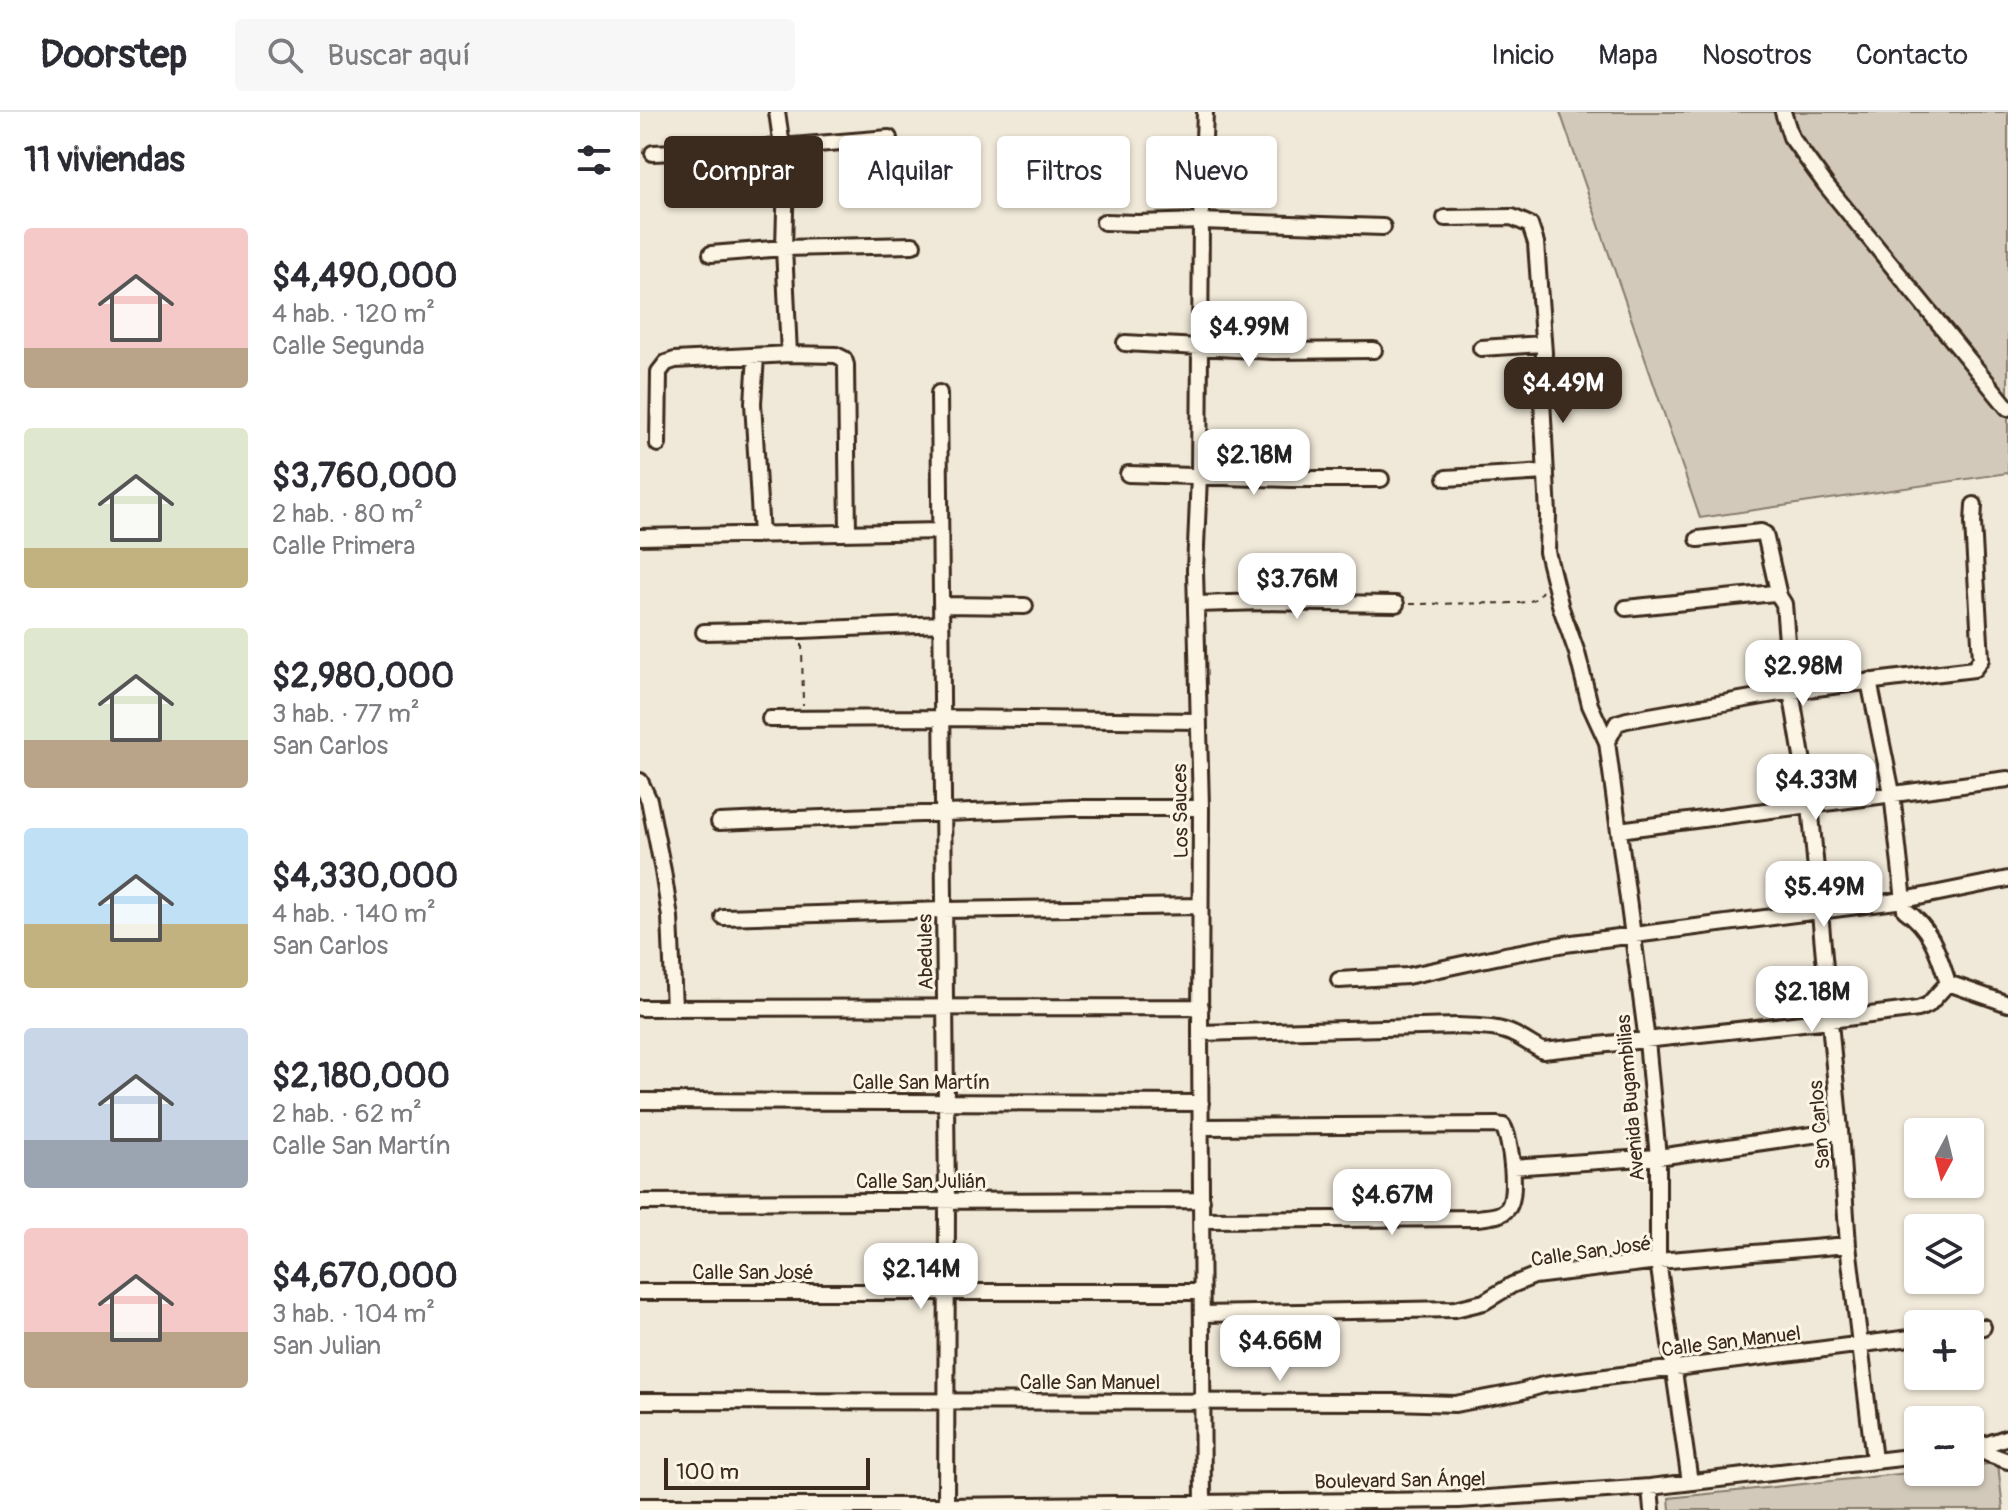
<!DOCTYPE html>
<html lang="es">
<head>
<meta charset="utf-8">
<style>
	:root { --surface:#fff; --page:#f7f7f7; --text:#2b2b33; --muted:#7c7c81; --line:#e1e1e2; --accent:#3b2a1e }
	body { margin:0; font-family:Pangolin,sans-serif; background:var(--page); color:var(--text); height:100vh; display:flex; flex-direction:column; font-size:30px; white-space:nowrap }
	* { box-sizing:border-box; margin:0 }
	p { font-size:26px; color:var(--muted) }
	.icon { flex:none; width:44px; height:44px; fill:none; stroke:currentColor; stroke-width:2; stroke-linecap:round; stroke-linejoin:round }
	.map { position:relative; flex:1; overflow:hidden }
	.drawer { display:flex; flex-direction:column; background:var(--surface); width:640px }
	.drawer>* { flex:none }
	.top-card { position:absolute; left:24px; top:24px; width:760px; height:72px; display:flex; gap:16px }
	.needle { width:52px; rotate:187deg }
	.controls { position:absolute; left:1264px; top:1006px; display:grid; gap:16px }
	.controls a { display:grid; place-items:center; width:80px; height:80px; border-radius:8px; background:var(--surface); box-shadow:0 2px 6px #0004; font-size:40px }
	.scale { position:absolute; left:24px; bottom:20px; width:206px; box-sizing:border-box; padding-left:8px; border:4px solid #3b2a1e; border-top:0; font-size:22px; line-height:28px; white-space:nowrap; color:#3b2a1e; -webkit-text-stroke:6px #fcf5e5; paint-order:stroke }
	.price { position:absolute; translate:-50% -68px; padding:0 18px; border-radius:16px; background:#fff; color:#222; font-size:26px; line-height:52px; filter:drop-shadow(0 2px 4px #0008) }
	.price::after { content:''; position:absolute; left:50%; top:48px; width:24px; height:18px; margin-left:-12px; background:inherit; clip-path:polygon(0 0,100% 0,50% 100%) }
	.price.selected { background:var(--accent); color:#fff }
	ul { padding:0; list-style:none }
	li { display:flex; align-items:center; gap:24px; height:200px; padding:0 24px }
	li span { display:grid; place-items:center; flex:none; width:224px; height:160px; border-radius:8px; color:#555 }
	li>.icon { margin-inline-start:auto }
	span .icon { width:96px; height:96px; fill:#fffc; stroke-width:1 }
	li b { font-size:34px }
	h2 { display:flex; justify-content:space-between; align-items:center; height:96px; padding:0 24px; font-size:34px }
	.chip { padding:0 28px; border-radius:8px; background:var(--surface); box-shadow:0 2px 6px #0004; font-size:28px; line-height:72px }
	.chip.selected { background:var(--accent); color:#fff }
	header { display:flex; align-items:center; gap:48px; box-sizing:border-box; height:112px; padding:0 40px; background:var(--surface); border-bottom:2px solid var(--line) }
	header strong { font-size:38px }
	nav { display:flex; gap:44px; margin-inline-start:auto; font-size:28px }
	.search { width:560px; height:72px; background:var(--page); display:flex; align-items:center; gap:20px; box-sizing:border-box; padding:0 28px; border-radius:8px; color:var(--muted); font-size:30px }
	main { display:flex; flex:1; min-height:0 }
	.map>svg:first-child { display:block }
	.green { fill:#d2c9ba; stroke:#867a6c; stroke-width:2 }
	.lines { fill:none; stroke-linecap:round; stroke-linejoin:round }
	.minor-casing { stroke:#3b2a1e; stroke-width:20 }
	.path { stroke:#3b2a1e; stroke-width:2; stroke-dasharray:6 6; stroke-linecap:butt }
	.minor { stroke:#fcf5e5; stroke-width:14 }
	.labels { text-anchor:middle; stroke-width:6; stroke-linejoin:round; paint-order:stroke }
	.street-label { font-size:20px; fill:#3b2a1e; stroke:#fcf5e5 }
</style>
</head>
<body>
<header>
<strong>Doorstep</strong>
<div class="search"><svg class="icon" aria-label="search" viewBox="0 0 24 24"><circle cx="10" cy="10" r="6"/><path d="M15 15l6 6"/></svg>Buscar aquí</div>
<nav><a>Inicio</a><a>Mapa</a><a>Nosotros</a><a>Contacto</a></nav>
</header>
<main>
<section class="drawer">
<h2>11 viviendas<svg class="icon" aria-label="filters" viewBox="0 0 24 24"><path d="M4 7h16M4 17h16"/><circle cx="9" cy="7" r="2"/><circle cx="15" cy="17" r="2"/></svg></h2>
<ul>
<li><span style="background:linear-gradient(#f6c9c9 75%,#b9a48a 0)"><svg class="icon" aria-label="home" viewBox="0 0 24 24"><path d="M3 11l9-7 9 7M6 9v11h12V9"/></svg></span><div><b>$4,490,000</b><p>4 hab. · 120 m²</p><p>Calle Segunda</p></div></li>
<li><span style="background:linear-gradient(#dfe7d0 75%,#c2b280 0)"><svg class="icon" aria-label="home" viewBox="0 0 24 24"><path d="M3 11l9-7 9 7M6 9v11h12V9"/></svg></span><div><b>$3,760,000</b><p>2 hab. · 80 m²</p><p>Calle Primera</p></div></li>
<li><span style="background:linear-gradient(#dfe7d0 70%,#b9a48a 0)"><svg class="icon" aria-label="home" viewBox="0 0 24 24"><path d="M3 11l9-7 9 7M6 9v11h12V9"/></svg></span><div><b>$2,980,000</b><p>3 hab. · 77 m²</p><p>San Carlos</p></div></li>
<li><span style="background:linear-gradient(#bfe0f5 60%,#c2b280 0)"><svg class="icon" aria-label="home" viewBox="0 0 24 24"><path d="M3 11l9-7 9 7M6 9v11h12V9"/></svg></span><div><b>$4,330,000</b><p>4 hab. · 140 m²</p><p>San Carlos</p></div></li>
<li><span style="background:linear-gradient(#c9d6e8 70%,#9aa5b1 0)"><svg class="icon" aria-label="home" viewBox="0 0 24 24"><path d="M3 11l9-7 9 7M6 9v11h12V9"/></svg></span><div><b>$2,180,000</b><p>2 hab. · 62 m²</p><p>Calle San Martín</p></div></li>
<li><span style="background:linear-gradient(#f6c9c9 65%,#b9a48a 0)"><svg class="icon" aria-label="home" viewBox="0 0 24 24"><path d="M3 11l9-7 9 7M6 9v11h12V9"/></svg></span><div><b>$4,670,000</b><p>3 hab. · 104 m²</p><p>San Julian</p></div></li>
</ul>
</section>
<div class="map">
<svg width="1368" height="1398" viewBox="0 0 1368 1398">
	<rect width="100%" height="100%" fill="#f0e9d9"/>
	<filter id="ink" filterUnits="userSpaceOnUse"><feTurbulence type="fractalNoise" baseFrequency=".0125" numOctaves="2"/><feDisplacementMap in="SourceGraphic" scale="16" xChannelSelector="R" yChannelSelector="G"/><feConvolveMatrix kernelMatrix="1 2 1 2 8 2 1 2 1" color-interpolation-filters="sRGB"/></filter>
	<g filter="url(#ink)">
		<!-- green -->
		<path class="green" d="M920 0H1368V361L1060 406Z
			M1358 1351 1363 1398H1030L1029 1386 1278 1360H1330V1354Z"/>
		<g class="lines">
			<defs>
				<path id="minor" d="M137 0 146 62 144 136 149 242
					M1143 0 1151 25 1186 73 1368 296
					M13 41 141 35 249 26
					M805 106 872 105 890 113 896 131 904 241 902 287 908 403 907 440 921 496 937 541 950 593 967 630
					M464 110 498 111 561 109 743 115
					M71 142 144 136 273 133
					M485 231 633 239 734 238
					M841 236 903 232
					M116 244 113 291 121 423
					M299 281 307 1089 306 1398
					M18 332 19 260 26 251 35 248 149 242 196 243 204 247 206 253 208 421
					M488 362 650 367H741
					M806 366 906 360
					M0 425 300 419
					M1058 427 1121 420 1125 422 1139 484 1144 492 1151 579 1170 692 1200 1019 1208 1133 1234 1348
					M557 492 622 490 756 492
					M301 493 385 494
					M986 496 1134 481 1139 484
					M64 520 162 518 301 512
					M1229 569 1252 681 1265 798C1292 817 1298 841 1308 871
					M130 607 302 606 559 609
					M0 669 9 688 23 759 30 805 34 896
					M79 710 432 696H561
					M979 718 1368 667
					M83 805 304 798 560 794
					M699 868 767 864 865 843 925 832 1264 788 1368 767
					M0 896 561 895
					M560 921 818 914C837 915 858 914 875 923 885 928 893 934 903 939L1190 908 1278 897 1288 893 1308 871 1368 892
					M0 989 561 991
					M561 1015 856 1013 863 1014C871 1028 878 1083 868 1096 861 1105 849 1104 838 1106L561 1108
					M872 1055 1018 1045 1200 1019
					M0 1090 562 1088
					M0 1180H562
					M562 1202 815 1197 844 1190 872 1173 894 1164 1018 1149 1208 1133
					M1330 1217 1343 1215
					M0 1289 754 1290 815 1292 879 1280 903 1273 1278 1225
					M1335 1337 1368 1349
					M1330 1338 1368 1325
					M1050 1370 1018 1149V1045L1007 929 967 630 977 611 987 608 1151 579 1334 557 1341 547 1333 411 1334 393
					M1010 1375 1012 1398
					M0 1394H306L819 1388 1010 1375 1278 1344
					M563 1398 560 921 561 696 555 458 559 364 561 109 565 0"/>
			</defs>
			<!-- minor casing -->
			<use href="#minor" class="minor-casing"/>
			<!-- path -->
			<path class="path" d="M770 492 880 491C891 489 896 489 902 479
				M162 532 163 593"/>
			<!-- minor -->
			<use href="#minor" class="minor"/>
		</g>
	</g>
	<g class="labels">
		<!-- street labels -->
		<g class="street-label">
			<text transform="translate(540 699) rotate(-91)" y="7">Los Sauces</text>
			<text transform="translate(285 840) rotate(-91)" y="7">Abedules</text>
			<text x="281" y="977">Calle San Martín</text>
			<text transform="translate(990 986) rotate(-95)" y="7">Avenida Bugambilias</text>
			<text transform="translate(1179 1013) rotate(-95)" y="7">San Carlos</text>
			<text x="281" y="1076">Calle San Julián</text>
			<text transform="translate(951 1139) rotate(-8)" y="7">Calle San José</text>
			<text x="113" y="1167">Calle San José</text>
			<text transform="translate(1091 1229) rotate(-7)" y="7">Calle San Manuel</text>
			<text x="450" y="1277">Calle San Manuel</text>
			<text transform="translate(760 1368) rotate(-1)" y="7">Boulevard San Ángel</text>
		</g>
	</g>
</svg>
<div class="controls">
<a><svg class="needle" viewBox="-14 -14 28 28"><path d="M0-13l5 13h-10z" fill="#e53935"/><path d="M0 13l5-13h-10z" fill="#7c7c81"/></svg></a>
<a><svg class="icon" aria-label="layers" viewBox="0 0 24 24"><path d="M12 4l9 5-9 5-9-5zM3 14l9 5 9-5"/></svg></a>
<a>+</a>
<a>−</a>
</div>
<div class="scale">100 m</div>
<b class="price" style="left:609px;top:257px">$4.99M</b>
<b class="price selected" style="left:923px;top:313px">$4.49M</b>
<b class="price" style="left:614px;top:385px">$2.18M</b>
<b class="price" style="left:657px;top:509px">$3.76M</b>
<b class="price" style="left:1163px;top:596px">$2.98M</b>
<b class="price" style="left:1176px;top:710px">$4.33M</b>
<b class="price" style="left:1184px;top:817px">$5.49M</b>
<b class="price" style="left:1172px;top:922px">$2.18M</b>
<b class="price" style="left:752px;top:1125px">$4.67M</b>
<b class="price" style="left:281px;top:1199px">$2.14M</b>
<b class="price" style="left:640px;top:1271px">$4.66M</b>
<div class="top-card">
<a class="chip selected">Comprar</a>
<a class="chip">Alquilar</a>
<a class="chip">Filtros</a>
<a class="chip">Nuevo</a>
</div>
</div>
</main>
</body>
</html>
